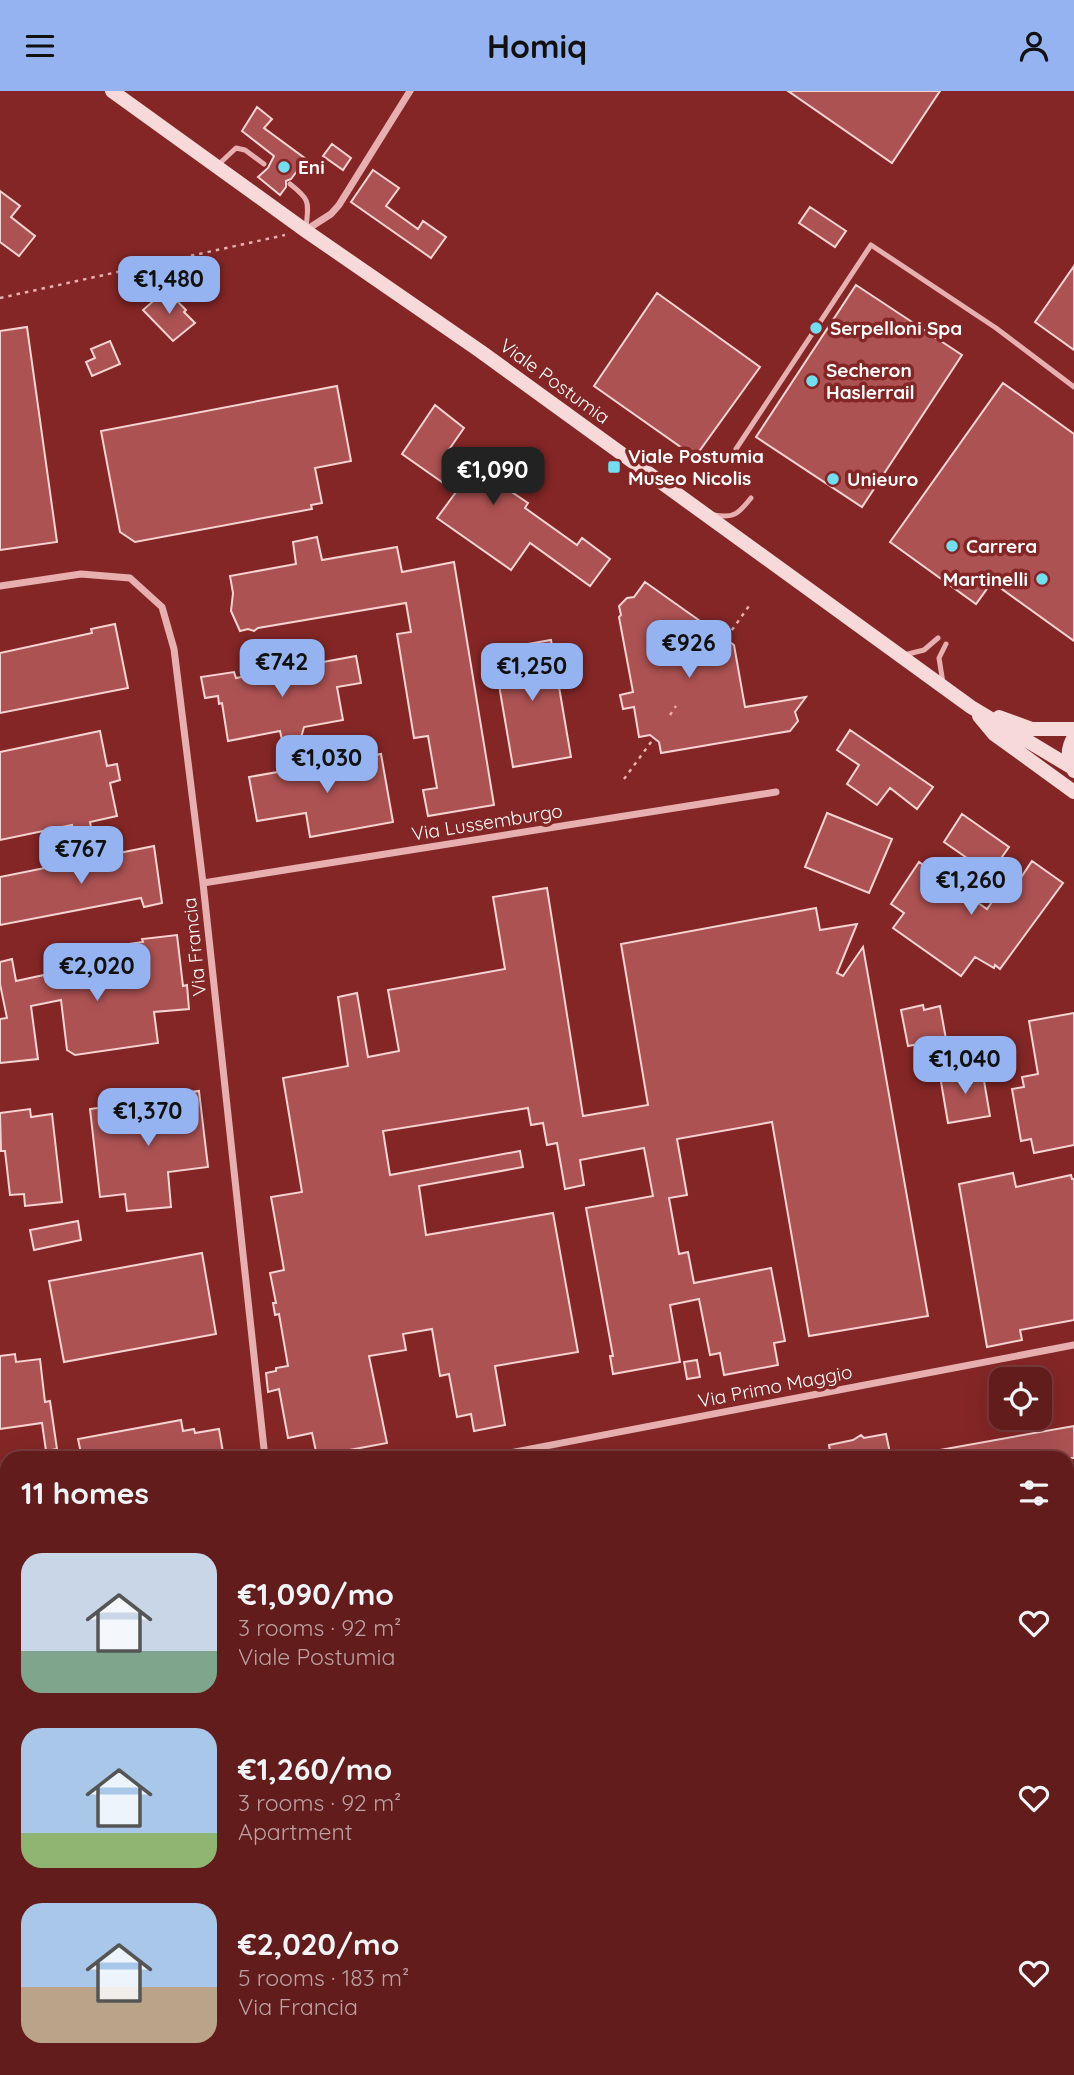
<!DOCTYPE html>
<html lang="en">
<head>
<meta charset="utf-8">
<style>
	:root { --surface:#631c1c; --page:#692525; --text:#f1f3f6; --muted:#bba1a3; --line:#773a3b; --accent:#95b2f1 }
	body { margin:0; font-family:Quicksand,sans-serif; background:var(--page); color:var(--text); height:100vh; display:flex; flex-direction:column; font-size:26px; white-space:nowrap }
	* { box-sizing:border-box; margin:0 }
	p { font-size:23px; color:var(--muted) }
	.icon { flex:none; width:38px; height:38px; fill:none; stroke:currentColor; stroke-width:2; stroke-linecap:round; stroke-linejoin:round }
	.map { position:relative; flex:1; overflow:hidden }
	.details { position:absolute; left:0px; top:1360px; width:1074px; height:625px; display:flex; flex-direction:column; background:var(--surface); border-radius:21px 21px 0 0; box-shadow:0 7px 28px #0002,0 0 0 2px var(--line) }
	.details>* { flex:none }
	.buttons { position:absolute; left:989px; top:1276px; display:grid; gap:14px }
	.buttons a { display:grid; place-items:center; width:63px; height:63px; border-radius:14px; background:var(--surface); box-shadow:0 7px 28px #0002,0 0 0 2px var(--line); font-size:35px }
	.price { position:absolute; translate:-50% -60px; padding:0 16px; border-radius:14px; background:var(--accent); color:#111; font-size:23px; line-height:46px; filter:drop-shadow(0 2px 4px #0008) }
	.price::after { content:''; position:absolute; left:50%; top:42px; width:21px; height:16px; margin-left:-10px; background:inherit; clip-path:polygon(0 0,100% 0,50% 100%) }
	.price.selected { background:#222; color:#fff }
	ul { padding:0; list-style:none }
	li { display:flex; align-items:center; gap:21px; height:175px; padding:0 21px }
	li span { display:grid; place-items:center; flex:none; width:196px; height:140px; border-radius:21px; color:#555 }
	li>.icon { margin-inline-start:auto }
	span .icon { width:84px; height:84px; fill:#fffc; stroke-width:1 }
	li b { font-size:30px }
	h2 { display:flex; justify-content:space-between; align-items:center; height:84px; padding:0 21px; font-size:30px }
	header { display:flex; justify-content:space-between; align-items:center; height:91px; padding:0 21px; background:var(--accent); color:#111; font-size:32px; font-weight:800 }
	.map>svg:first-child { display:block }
	.building { fill:#ad5253; stroke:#f6d3d3; stroke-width:2 }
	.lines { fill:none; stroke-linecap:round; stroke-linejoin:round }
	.path { stroke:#e7afb0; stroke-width:2.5; stroke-dasharray:3.5 5; stroke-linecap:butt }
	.lane { stroke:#e7afb0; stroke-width:5 }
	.street { stroke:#e7afb0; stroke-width:7 }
	.secondary { stroke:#f7d9d9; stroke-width:14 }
	.poi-dot { fill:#74def1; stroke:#842626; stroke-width:2.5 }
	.labels { text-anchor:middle; stroke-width:7; stroke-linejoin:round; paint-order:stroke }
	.poi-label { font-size:19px; font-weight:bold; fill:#fff; stroke:#842626; text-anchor:start }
	.street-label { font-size:19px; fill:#fff; stroke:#842626 }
</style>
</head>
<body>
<header><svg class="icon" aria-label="menu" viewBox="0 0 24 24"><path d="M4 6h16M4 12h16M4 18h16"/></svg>Homiq<svg class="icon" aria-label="person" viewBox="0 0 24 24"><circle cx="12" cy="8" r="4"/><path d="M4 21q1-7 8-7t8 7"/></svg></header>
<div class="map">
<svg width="1074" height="1984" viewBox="0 0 1074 1984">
	<rect width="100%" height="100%" fill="#842626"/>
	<!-- building -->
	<path class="building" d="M788 0H940L892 72Z
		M257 16 272 28 264 37 306 68 291 88 286 90V96L280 104 258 86 268 77 274 65 242 40Z
		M332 53 351 67 343 79 323 65Z
		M373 79 399 97 386 115 418 138 423 130 446 146 431 167 351 111Z
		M0 100 20 115 11 126 35 145 19 165 0 151Z
		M810 116 846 140 835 156 799 132Z
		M1074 175V259L1035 231Z
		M856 194 962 264 862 416 756 346Z
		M166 199 186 219 184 221 195 232 173 250 143 219Z
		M657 202 760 276 695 366 594 295Z
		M27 236 57 451 0 459V240Z
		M110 250 120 273 92 285 86 271 95 267 91 258Z
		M1003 292 1074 343V550L992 491 976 513 890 451Z
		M337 295 351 370 315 377 322 412 311 414 312 418 135 451 120 441 101 340Z
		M435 314 464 337 448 360 497 397 500 393 528 412 525 417 577 454 582 447 610 468 590 495 530 452 511 479 437 427 456 401 402 363Z
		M317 446 322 469 397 456 402 481 454 471 494 714 428 725 423 699 437 697 428 645 414 647 397 543 411 541 406 512 258 537 254 540 248 538 240 540 231 520 233 502 230 485 296 473 293 451Z
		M645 491 734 554 745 616 806 606 795 621 798 630 790 640 661 662 659 651 650 644 639 646 634 616 623 618 620 604 633 601 619 526 621 524 619 515 627 507 634 506Z
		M115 533 128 597 0 622V562L92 542 91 538Z
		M551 549 571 666 513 676 493 559Z
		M356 565 361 592 337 596 343 629 304 636 300 650 283 653 280 640 228 650 222 612 219 613 218 605 205 607 201 586 234 581 236 587Z
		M850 639 933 696 917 718 890 697 877 714 847 693 859 674 837 659Z
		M100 640 107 675 117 673 120 689 110 692 117 725 90 731 92 742 74 745 72 734 0 749V661Z
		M381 663 393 731 310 746 306 722 257 730 249 686Z
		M827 722 892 748 869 802 805 776Z
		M962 723 1009 756 990 783 944 751Z
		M154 755 162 812 144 816 141 807 0 834V786Z
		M1032 770 1063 792 1000 878 995 874 994 877 975 866 961 885 893 837 904 822 891 813 919 771 987 818 1010 785 1018 791Z
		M547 797 583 1025 648 1014 621 853 816 817 820 839 857 833 837 882 843 885 863 856 928 1225 809 1245 772 1031 677 1048 687 1104 669 1107 679 1163 688 1161 694 1192 771 1177 785 1250 774 1252 778 1274 724 1284 720 1262 710 1264 699 1208 670 1214 680 1271 613 1283 610 1265H613L586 1117 653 1105 644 1057 580 1069 584 1094 565 1098 557 1052 547 1054 543 1032 531 1034 528 1017 383 1040 390 1084 520 1060 523 1076 419 1095 426 1144 553 1122 578 1261 495 1275 505 1334 474 1340 471 1323 457 1326 449 1283 440 1285 432 1238 403 1243 406 1259 369 1265 387 1352 317 1365 312 1342 288 1347 279 1298 268 1301 266 1282 276 1280V1277L288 1275 279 1223 275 1224 273 1212H276L270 1182 284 1179 271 1106 302 1101 283 987 348 975 338 906 357 902 368 966 399 960 388 899 505 878 493 806Z
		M177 844 183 895 187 894 189 918 154 921 158 952 75 964 67 959 61 909 31 915 38 968 0 972V928L7 927 0 893V871L12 868 16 890 44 884 46 891 124 882 121 854 143 851 142 848Z
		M923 914 924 919 940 915 946 948 908 955 901 919Z
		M1074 922V1054L1034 1062 1031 1048 1021 1050 1012 998 1024 996 1022 986 1038 983 1029 930Z
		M982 978 990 1025 948 1032 940 985Z
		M199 1000 208 1076 168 1081 171 1116 127 1120 125 1103 100 1106 90 1018 169 1007V1004Z
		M30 1018 31 1026 52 1023 62 1111 25 1115 24 1103 10 1104 5 1060H1L0 1022Z
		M1013 1082 1016 1096 1071 1084 1072 1088H1074V1229L1020 1239 1022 1249 987 1256 959 1093Z
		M78 1130 81 1149 34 1159 30 1139Z
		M202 1162 216 1243 64 1271 49 1190Z
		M15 1263 16 1271 40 1268 45 1311 50 1310 57 1358 46 1360 42 1332 0 1338V1265Z
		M697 1269 700 1286 687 1288 684 1271Z
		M181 1329 183 1340 194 1338 195 1342 219 1338 224 1367H82L78 1348Z
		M1074 1335V1367H935L934 1360Z
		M886 1343 891 1367H831L829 1354 853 1349 861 1344 864 1347Z"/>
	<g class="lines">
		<!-- path -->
		<path class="path" d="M0 207 285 144
			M722 553 749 515
			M670 624 676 615
			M624 688 654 647"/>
		<!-- lane -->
		<path class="lane" d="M219 73 236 57 245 59 264 73
			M290 93C312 110 308 112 306 138
			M736 358 871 154 996 237 1074 296
			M714 424C734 428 739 422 751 407
			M904 564 924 559 938 547
			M943 592 939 567 946 553
			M0 1690H7"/>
		<!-- street -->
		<path class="street" d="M306 139 331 123 339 114 410 0
			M0 495 81 483 130 487 162 516 174 558 203 792 265 1367
			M203 792 776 701
			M483 1367 1074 1254
			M0 1465 7 1463
			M1068 1830 1074 1829
			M227 1984 262 1978"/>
		<!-- secondary -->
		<path class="secondary" d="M112 0 306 140 480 260 971 616 1071 676
			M979 625 994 643 1074 701
			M999 626 1032 638H1074
			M1074 646C1067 657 1067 669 1074 680"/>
	</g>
	<!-- markers -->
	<g class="poi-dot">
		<circle cx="284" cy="76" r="7"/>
		<circle cx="816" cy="237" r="7"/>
		<circle cx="812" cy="290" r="7"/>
		<rect x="607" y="369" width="14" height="14" rx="3.5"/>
		<circle cx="833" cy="388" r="7"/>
		<circle cx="952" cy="455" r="7"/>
		<circle cx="1042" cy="488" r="7"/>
	</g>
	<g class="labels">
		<!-- poi labels -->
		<g class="poi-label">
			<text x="298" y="83">Eni</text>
			<text x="830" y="244">Serpelloni Spa</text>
			<text x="826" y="286">Secheron<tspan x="826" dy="22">Haslerrail</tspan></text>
			<text x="628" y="372">Viale Postumia<tspan x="628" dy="22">Museo Nicolis</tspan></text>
			<text x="847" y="395">Unieuro</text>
			<text x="966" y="462">Carrera</text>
			<text x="1028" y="495" text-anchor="end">Martinelli</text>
		</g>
		<!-- street labels -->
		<g class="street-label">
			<text transform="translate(555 290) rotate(36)" y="7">Viale Postumia</text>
			<text transform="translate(487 731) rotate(-9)" y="7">Via Lussemburgo</text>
			<text transform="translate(194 856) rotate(-96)" y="7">Via Francia</text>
			<text transform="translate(775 1295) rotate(-11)" y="7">Via Primo Maggio</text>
		</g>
	</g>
</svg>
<div class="buttons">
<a><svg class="icon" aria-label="locate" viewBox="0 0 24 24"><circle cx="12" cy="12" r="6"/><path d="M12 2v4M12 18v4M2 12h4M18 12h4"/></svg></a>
</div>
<b class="price" style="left:169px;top:225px">€1,480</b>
<b class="price selected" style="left:493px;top:416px">€1,090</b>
<b class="price" style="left:689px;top:589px">€926</b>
<b class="price" style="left:282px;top:608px">€742</b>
<b class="price" style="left:532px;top:612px">€1,250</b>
<b class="price" style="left:327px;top:704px">€1,030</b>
<b class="price" style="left:81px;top:795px">€767</b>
<b class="price" style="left:971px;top:826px">€1,260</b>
<b class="price" style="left:97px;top:912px">€2,020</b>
<b class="price" style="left:965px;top:1005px">€1,040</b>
<b class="price" style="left:148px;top:1057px">€1,370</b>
<section class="details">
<h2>11 homes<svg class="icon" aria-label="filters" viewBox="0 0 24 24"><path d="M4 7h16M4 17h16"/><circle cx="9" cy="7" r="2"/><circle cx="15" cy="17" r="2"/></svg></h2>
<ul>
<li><span style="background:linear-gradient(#c9d6e8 70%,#7fa58c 0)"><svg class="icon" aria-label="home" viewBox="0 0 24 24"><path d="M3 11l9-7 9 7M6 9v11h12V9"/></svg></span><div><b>€1,090/mo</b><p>3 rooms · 92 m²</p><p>Viale Postumia</p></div><svg class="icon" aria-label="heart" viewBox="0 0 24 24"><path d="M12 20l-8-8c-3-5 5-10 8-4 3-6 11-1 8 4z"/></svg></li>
<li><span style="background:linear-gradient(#a9c7e8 75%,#8fb573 0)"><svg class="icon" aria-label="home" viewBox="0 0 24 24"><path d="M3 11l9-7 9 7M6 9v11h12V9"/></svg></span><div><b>€1,260/mo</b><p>3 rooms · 92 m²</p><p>Apartment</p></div><svg class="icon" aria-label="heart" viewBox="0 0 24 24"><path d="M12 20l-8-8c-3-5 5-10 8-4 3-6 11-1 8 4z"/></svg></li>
<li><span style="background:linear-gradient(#a9c7e8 60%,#b9a48a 0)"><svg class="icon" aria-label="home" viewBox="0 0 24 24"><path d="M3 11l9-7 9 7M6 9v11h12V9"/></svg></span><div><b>€2,020/mo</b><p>5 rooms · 183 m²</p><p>Via Francia</p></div><svg class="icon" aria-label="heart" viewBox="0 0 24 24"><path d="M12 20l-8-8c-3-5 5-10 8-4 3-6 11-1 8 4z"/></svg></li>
</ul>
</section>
</div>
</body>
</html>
